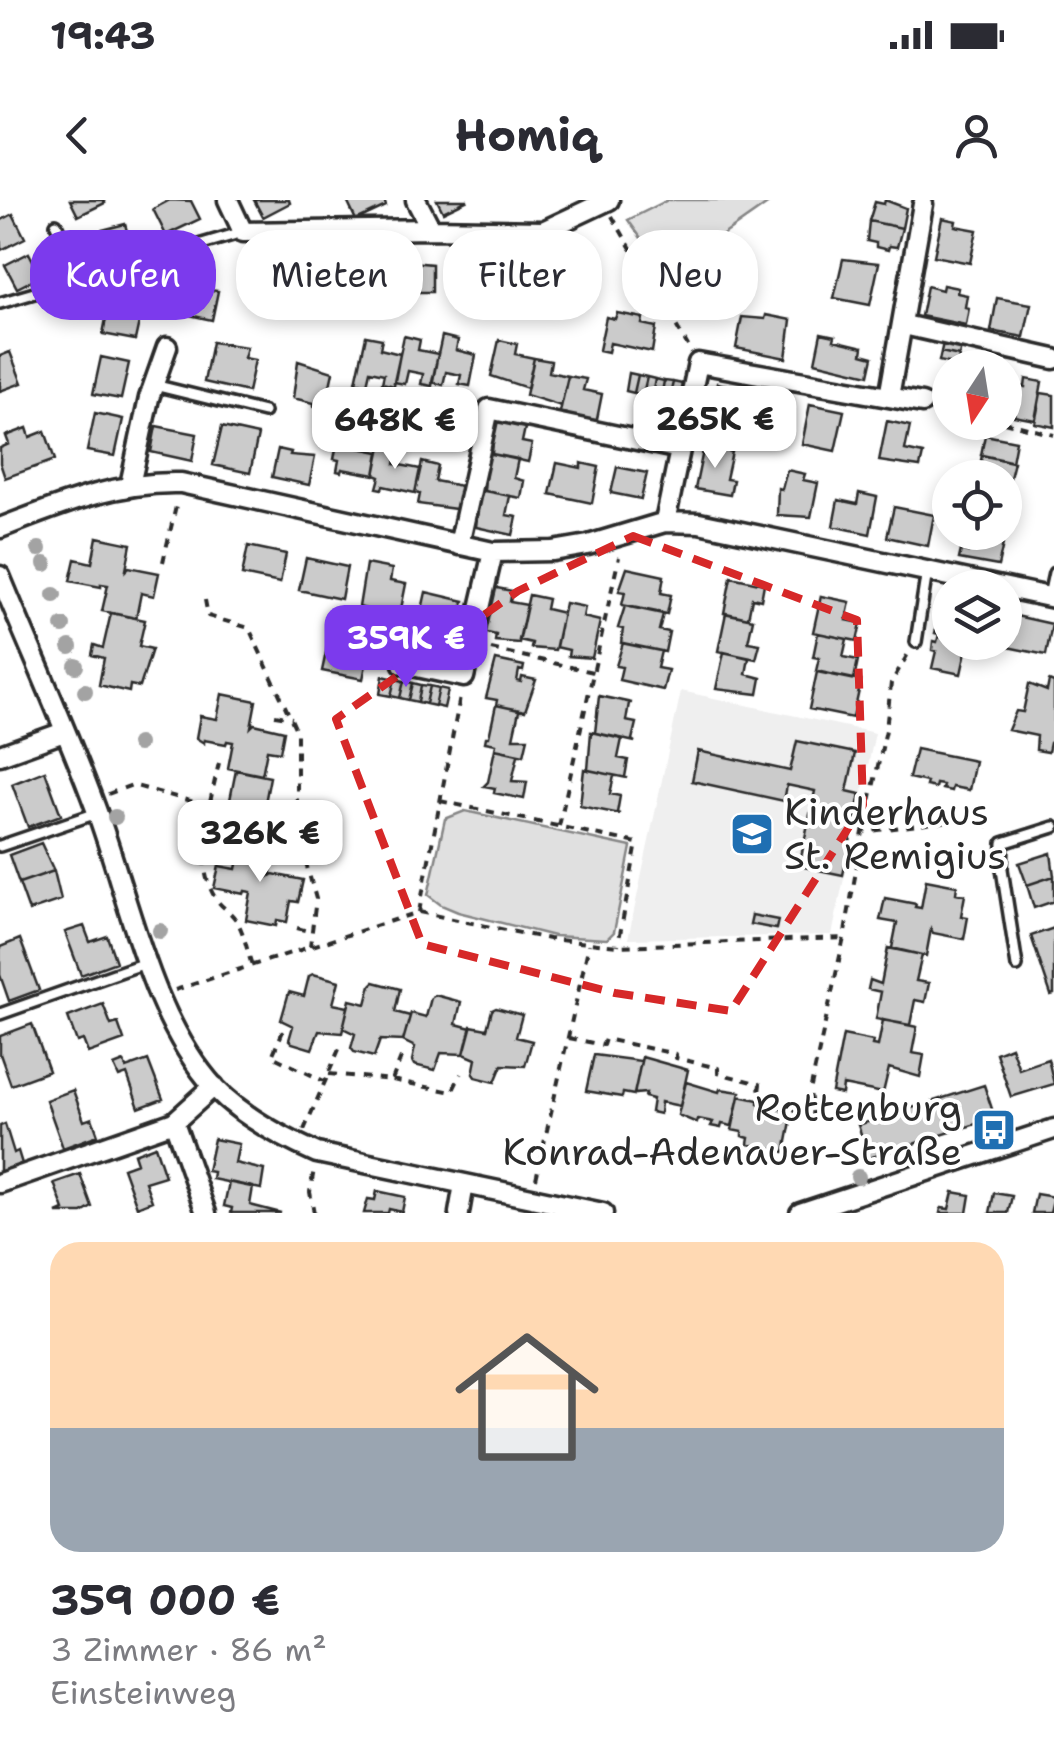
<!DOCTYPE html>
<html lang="de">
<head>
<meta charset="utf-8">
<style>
	:root { --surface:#fff; --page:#f7f7f7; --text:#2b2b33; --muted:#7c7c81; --line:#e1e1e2; --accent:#7c3aed }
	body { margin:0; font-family:"Shantell Sans",sans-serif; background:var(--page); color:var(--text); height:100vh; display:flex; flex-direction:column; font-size:38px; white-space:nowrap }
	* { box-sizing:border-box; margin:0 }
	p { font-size:32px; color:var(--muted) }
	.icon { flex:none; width:55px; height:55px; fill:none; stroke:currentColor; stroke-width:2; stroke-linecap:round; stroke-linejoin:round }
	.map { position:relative; height:1013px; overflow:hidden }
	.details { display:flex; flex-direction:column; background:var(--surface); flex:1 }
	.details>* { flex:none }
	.banner { position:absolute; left:30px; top:30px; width:995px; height:90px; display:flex; gap:20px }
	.needle { width:65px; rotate:192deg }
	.controls { position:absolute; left:932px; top:150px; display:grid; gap:20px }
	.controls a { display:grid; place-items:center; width:90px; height:90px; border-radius:50%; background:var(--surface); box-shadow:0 5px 15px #0003; font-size:50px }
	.price { position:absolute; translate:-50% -85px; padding:0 22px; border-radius:20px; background:#fff; color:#222; font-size:32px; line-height:65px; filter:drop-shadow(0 2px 5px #0008) }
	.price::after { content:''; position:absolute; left:50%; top:60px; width:30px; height:22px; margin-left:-15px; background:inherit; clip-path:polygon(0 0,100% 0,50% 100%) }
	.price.on { background:var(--accent); color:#fff }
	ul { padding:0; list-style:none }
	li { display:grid; align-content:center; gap:20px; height:530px; padding:0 50px }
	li+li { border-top:2px solid var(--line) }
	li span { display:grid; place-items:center; height:310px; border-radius:30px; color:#555 }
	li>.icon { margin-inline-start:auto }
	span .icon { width:180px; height:180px; fill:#fffc; stroke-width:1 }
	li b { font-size:42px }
	.chip { padding:0 35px; border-radius:40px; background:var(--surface); box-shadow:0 5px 15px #0003; font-size:35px; line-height:90px }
	.chip.on { background:var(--accent); color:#fff }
	.status { display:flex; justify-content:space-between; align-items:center; height:70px; padding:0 50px; background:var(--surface); direction:ltr }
	.status svg { height:28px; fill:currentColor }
	header { display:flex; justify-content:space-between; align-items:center; height:130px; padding:0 50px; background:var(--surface); font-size:45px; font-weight:700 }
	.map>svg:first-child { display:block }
	.built { fill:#efefef }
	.green { fill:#e0e0e0; stroke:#868686; stroke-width:2.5 }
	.building { fill:#cbcbcb; stroke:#2b2b2b; stroke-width:2.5 }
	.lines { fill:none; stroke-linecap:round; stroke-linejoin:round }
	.lane-casing { stroke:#2b2b2b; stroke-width:16 }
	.street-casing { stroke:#2b2b2b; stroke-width:25 }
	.path { stroke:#2b2b2b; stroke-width:4; stroke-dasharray:8 8; stroke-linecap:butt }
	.lane { stroke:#fff; stroke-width:9 }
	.street { stroke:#fff; stroke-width:18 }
	.tree { fill:#a3a3a3 }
	.marked { fill:none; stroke:#d62828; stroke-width:8; stroke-dasharray:20 12; stroke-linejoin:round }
	.labels { text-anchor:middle; stroke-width:8; stroke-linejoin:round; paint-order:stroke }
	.poi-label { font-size:38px; fill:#2b2b2b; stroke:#fff; text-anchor:start }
</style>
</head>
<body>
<div class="status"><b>19:43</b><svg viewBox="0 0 49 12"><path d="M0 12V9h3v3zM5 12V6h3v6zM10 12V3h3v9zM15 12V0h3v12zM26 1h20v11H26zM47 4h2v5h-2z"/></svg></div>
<header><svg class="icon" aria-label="back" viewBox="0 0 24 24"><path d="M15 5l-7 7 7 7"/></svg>Homiq<svg class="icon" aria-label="person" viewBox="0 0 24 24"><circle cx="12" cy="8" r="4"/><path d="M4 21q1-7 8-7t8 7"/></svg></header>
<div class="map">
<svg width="1054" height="1013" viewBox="0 0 1054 1013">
	<rect width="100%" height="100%" fill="#fff"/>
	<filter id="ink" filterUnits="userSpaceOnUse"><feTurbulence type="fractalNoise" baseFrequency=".01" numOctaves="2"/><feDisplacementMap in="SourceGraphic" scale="20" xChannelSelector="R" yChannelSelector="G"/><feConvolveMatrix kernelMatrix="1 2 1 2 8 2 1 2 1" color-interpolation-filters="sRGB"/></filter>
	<g filter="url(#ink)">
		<!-- built -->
		<path class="built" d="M681 491 875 533 832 735 628 739Z"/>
		<!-- green -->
		<path class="green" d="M668 0H773L667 74 628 20Z
			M465 611 631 647 614 732 607 739 554 736 458 712 441 705 428 695 445 619Z"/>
		<!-- building -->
		<path class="building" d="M70 0H103L105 3 78 16Z
			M170 0 191 1 200 19 166 35 153 9Z
			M254 0H289L290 3 263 17Z
			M384 0 386 6 356 20 347 1Z
			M437 0H468L443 12Z
			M885 0 906 8 902 28 869 21 875 2 884 4Z
			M13 14 25 38 1 50 0 21Z
			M942 18 956 21 955 26 977 30 970 63 934 56Z
			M869 21 902 28 897 47 889 46 888 50 876 47V43L867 41Z
			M125 24 132 49 97 58 91 33Z
			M29 53 41 76 17 88 5 65Z
			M501 58V64H512V94H476V60Z
			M351 59V66L360 65 361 94H329V63Z
			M843 59 879 63 870 105 834 98Z
			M411 62 432 64V92H402V65H411Z
			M573 63 574 90H542V64Z
			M259 65H280L277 95H248V68H259Z
			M943 85 958 88 957 93 967 95 965 107 969 108 966 125 921 116 927 86 942 90Z
			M176 86 218 91 212 120 171 111Z
			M127 96 144 99 135 140 103 134 110 98 126 102Z
			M997 98 1031 104 1024 137 991 131Z
			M617 113 643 118 642 124 656 127 652 152 610 143 608 152 599 150 606 117 615 119Z
			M766 115 791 120 786 158 736 148 742 117 765 119Z
			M821 133 835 136 834 140 863 147 862 154 873 157 869 175 815 162Z
			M366 136 382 139 380 149 400 154 394 186 382 183 384 174 370 171 367 184 356 182Z
			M404 136 420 140 418 150 438 154 432 186 421 184 423 174 408 171 405 184 394 182Z
			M442 136 458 140 456 150 476 155 470 186 459 184 461 175 446 172 443 185 432 182Z
			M499 140 517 144 515 154 534 158 527 188 491 176Z
			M212 142 247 147 244 158 255 160 248 192 204 182Z
			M943 143 961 147 959 156 941 152Z
			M10 152 22 183 0 191V156Z
			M941 152 959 156 957 165 939 161Z
			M101 157 129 163 121 199 93 194Z
			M534 158 551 161 549 172 568 176 561 206 526 195Z
			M298 161 333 172 325 209 314 206V203L293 198Z
			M629 173 638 175 634 193 626 191Z
			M638 175 647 177 643 194 634 193Z
			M568 176 586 179 583 190 602 194 596 224 560 212Z
			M647 177 655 179 652 196 643 194Z
			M655 179 664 181 661 198 652 196Z
			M1026 179 1042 182 1035 220 1014 216 1020 186 1025 187Z
			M664 181 673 182 669 200 661 198Z
			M673 182 682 184 678 202 669 200Z
			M717 183 748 190 740 229 709 223Z
			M1005 183 1020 186 1014 216 1005 214Z
			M1041 193 1054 195V227L1035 223Z
			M810 204 844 211 835 251 802 244Z
			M95 213 123 219 115 256 87 251Z
			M495 217 526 223 522 242 532 244 528 262 492 254Z
			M887 221 910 226 905 250 923 254 920 267 879 261Z
			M156 226 197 234 192 261 151 252Z
			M222 227 258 235 250 273 213 265Z
			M27 228 30 237 45 231 55 260 5 278 0 263V248L9 244 6 236Z
			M340 229 357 232 354 247 379 252 375 275 342 269 341 272 337 271 339 260 334 259Z
			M985 235 1016 241 1012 262 981 255Z
			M381 246 398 249 395 264 420 269 415 293 383 286 382 289 377 288 380 277 375 275Z
			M704 246 732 252 726 279 733 280 730 295 695 289Z
			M278 249 291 252 290 255 315 257 309 285 272 277Z
			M487 253 518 259 514 278 524 281 521 298 484 291Z
			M982 255 1014 262 1009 282H1005V278L978 276Z
			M422 262 438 266 435 281 461 286 456 309 418 304 420 294 415 293Z
			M557 263 581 268V263L599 267 592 303 550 294Z
			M617 267 647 273 641 299 611 293Z
			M787 270 805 274 803 280 818 283 811 317 777 315 778 288 782 289Z
			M480 290 510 296 506 315 517 317 513 335 476 327Z
			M859 293 877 297 870 334 833 326 838 300 857 304Z
			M894 307 934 315 928 346 887 337Z
			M971 332H1003L1001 344 970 338Z
			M97 337 131 344 126 370 129 367 159 373 154 396 141 393 136 418 102 411 108 385 101 384V387L70 381 75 359 92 363Z
			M971 338 1003 344 998 366 959 359 961 350 968 352Z
			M248 346 286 354 280 383 242 375Z
			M306 358 347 367 341 399 299 390Z
			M366 364 392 369 390 381 406 384 399 419 359 407Z
			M627 368 664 376 661 393 671 395 667 414 622 405 625 392 619 391Z
			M731 377 764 384 761 400 752 398 748 418 724 413Z
			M492 387 512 391 510 402 527 405 519 443 495 441 496 435 483 432Z
			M426 392 464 401 457 431 419 423Z
			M529 395 548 399 546 409 563 413 555 450 531 448 532 443 519 440Z
			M821 396 850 402 846 420 861 423 857 441 813 432Z
			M565 403 585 407 583 417 600 421 592 458 568 456 569 450 556 447Z
			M625 406 663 414 659 430 669 432 665 452 621 443 623 429 618 428Z
			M945 408 950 409V442H968L961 474 932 468 936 451 932 450 933 441 937 442 939 434 935 433 937 425 941 426Z
			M111 413 145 420 139 446 152 449 140 487 130 485 129 492 99 485 104 458 92 455 94 445 103 448Z
			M726 413 753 419 748 442 760 444 756 459 718 451Z
			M1016 416 1052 424 1046 455 998 445 1005 442V421L1015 423Z
			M818 433 847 439 843 457 858 460 854 479 816 471 819 458 813 457Z
			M330 434 361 440 357 463 366 465 363 479 322 471Z
			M394 436 404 438 400 456 391 454Z
			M623 443 661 451 657 468 668 470 663 490 619 480 622 467 616 466Z
			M724 452 749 458 746 474 761 478 758 494 716 489Z
			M496 460 524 466 523 471 519 470 517 481 521 482 522 477 536 480 525 511 496 505 497 500 486 498Z
			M817 472 861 481 853 518 809 509Z
			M383 476 395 479 391 496 380 494Z
			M395 479 404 481 400 498 391 496Z
			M404 481 413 483 409 500 400 498Z
			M1049 481 1054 483V544L1050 543 1048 552 1036 550 1037 536 1008 530 1016 511 1023 512 1029 484 1047 491Z
			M413 483 421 485 418 502 409 500Z
			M421 485 430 486 426 504 418 502Z
			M430 486 439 488 435 506 426 504Z
			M439 488 448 490 444 508 435 506Z
			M222 494 256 501 251 527 254 524 284 531 280 552 267 550 262 575 228 568 233 542 227 541 226 544 204 540V543L196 538 200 516 217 519Z
			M599 496 632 503H629L626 521 636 523 632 540 635 542 595 533Z
			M496 505 523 511H519L513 538H528L524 555 495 549 496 544 485 542 486 537H489Z
			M591 532 625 539H622L618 558 628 560 625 577 627 578 588 570Z
			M797 541 855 553 847 591 860 594 843 675 799 666 815 591 787 585 784 601 692 581 698 551 790 571Z
			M495 549 522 555H518L512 581 527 582 524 599 494 593 495 588 484 586 488 582Z
			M916 549 975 561 969 590 952 587 951 591 942 589 943 585 936 584 935 588 926 586 927 582 909 578Z
			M584 569 617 576H614L610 594 620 596 617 613 620 614 580 606Z
			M236 570 270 577 265 603 278 606 274 624 264 622 259 647 224 641 230 614 217 612 219 603 229 605Z
			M45 571 61 615 28 627 12 584Z
			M41 643 54 671 19 683 9 655Z
			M241 644 275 650 270 676 273 674 303 680 298 702 291 701 287 722 277 720 276 726 246 720 251 692 245 691 244 694 214 688 219 666 236 669Z
			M1051 653 1054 676 1027 685 1019 663Z
			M54 671 61 700 29 711 19 683Z
			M1054 676V701L1034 708 1027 685Z
			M926 680 957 686 956 693 965 695 961 716 968 717 964 739 933 733 931 729 926 756 892 748 897 723 880 720 885 698 916 704 915 707 921 708Z
			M752 715 778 720 776 729 750 724Z
			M84 726 90 742 107 736 116 762 81 775 65 732Z
			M1054 728V794L1051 795 1031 736Z
			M20 739 39 790 9 801 0 775V747Z
			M888 748 922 755 916 781 929 783 925 802 915 800 910 825 876 819 881 792 868 789 870 780 881 784Z
			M313 774 339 781 333 804 348 807 342 833 319 831 312 849 292 843 289 840 293 826 281 820 289 792 304 796 309 776Z
			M374 782 400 789 395 812 410 816 403 841 380 840 374 857 354 852 351 848 355 834 343 828 350 800 366 804 371 785Z
			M435 795 461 802 456 824 471 828 464 854 441 853 435 870 414 865 412 861 415 847 403 841 411 813 426 817 431 798Z
			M103 804 111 825 118 823 124 840 88 853 83 840 77 842 68 817Z
			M496 808 522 815 516 837 532 841 525 866 502 865 495 882 475 877 473 874 476 859 464 854 471 826 487 829 492 810Z
			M883 820 917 827 912 853 924 855 920 877 889 868 883 893 843 885 842 894 832 892 843 835 873 841 872 845 878 846Z
			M32 824 49 871 11 885 0 854V836Z
			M1011 847 1019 869 1048 859 1054 884 1011 897 996 853Z
			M594 855 641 861 634 895 623 893 622 897 586 891Z
			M642 857 688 870 680 906 661 902 660 914 651 912 653 899 645 897 646 893 634 894Z
			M148 860 163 899 139 908 127 874 119 877 114 866 124 862 126 868Z
			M686 882 719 892 720 889 740 892 732 926 722 924 721 928 711 926 713 922 698 919 697 923 678 915Z
			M984 885 995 918 869 958 858 925Z
			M73 890 84 921 92 918 98 935 63 948 46 900Z
			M739 896 758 900V904L786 910 784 919 791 921 785 952 748 944 749 938 742 936V932L732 930Z
			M5 924 14 953 18 951 22 964 0 972V926Z
			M214 939 239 944 235 963 264 970 261 989 212 979 213 972 207 971Z
			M155 946 165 976 145 982 152 1001 137 1007 123 968 137 963 134 954Z
			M80 974 92 1007 82 1013H57L64 1010 54 983Z
			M229 982 253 987 250 1005 281 1013H231L232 1008 224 1006Z
			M377 991 405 997 402 1012 389 1009 388 1013H364L368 999 375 1000Z
			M953 992 970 995 967 1013H940L941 1008 949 1009Z
			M994 993 1012 996 1008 1013H990Z
			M1036 994 1054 997 1050 1013H1032Z"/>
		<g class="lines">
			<defs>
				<path id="lane" d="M56 24 81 77
					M0 103 243 32
					M154 185 264 212
					M377 194 487 219
					M1049 396 1054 373
					M916 442 927 371
					M0 646 97 613
					M1017 766 1002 669 1003 643 1054 627
					M0 814 148 762"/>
				<path id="street" d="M228 0 243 32 431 29 543 31 609 0
					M416 0 431 29
					M904 125 1054 159
					M889 197 923 4
					M130 285 149 198 167 147
					M665 322 698 163 922 203
					M0 328C60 305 116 281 181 283L493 352 553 351 588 345 665 322 699 323 1054 398
					M459 345 489 209 680 249
					M0 376C32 454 67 530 96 609 129 698 150 817 215 888 243 917 281 937 317 953L603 1013
					M403 464 464 477 493 352
					M0 555 64 532
					M174 922 206 1013
					M0 983 174 922 214 886
					M459 1013 464 984
					M800 1013 1054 929"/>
			</defs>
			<!-- lane casing -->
			<use href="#lane" class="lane-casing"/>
			<!-- street casing -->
			<use href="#street" class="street-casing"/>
			<!-- path -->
			<path class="path" d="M612 16 688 146
				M1004 222 1054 235
				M163 362 177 302
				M205 400 208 416 249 428 297 532V631L316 699 310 746
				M491 449 593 472
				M275 515 292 518
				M219 563C211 597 195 657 211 690 220 709 227 707 236 720 244 731 247 752 252 765
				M108 594 132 585 209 606
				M440 601 637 643 618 745
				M559 626 619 357
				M280 627 297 631
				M863 632 886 530 891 483 908 454
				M419 712 460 497
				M297 728 312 732
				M175 790 419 712 549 739 618 746 844 738
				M283 831 272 856 326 882
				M569 838 603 845 605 839 676 854V858L718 868V873L760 884 759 892 813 919
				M329 874 392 880 452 892 461 874
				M392 880 403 853
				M813 919 810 891 844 738 863 632 981 617 994 632
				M304 930 340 847
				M536 979 589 744
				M314 1013 310 992 314 969"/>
			<!-- lane -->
			<use href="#lane" class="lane"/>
			<!-- street -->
			<use href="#street" class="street"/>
		</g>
		<!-- trees -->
		<g class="tree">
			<circle cx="39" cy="349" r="8"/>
			<circle cx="45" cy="364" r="8"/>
			<circle cx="54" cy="395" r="8"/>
			<circle cx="63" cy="426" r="8"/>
			<circle cx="70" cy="447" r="8"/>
			<circle cx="76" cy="466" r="8"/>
			<circle cx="85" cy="491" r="8"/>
			<circle cx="138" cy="544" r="8"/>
			<circle cx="115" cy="617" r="8"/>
			<circle cx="160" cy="731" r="8"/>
			<circle cx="858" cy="977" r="8"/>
		</g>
	</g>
	<!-- marked area -->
	<path class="marked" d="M633 336 857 420 863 605 731 811 615 793 422 744 336 519 518 391Z"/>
	<!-- icons -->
	<defs>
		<symbol id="school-square" viewBox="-11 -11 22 22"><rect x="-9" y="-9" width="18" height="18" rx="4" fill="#1f6fb2" stroke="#fff"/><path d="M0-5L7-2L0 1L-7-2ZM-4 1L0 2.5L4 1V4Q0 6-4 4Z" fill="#fff"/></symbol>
		<symbol id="bus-square" viewBox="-11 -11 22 22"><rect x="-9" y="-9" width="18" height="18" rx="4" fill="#1f6fb2" stroke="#fff"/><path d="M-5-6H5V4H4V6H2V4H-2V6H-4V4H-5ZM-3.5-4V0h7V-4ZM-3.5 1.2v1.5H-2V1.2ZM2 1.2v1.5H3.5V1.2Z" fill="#fff"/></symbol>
	</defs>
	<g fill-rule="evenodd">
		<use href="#school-square" x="727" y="609" width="50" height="50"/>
		<use href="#bus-square" x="969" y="905" width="50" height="50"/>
	</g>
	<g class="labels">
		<!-- poi labels -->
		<g class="poi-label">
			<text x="784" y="625">Kinderhaus<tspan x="784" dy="44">St. Remigius</tspan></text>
			<text x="962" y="921" text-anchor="end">Rottenburg<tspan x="962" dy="44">Konrad-Adenauer-Straße</tspan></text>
		</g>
	</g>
</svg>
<div class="controls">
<a><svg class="needle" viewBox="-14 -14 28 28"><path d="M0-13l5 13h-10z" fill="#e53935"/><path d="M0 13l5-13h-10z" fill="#7c7c81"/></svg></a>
<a><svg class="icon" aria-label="locate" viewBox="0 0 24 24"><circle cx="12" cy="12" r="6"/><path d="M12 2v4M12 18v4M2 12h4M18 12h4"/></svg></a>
<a><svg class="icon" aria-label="layers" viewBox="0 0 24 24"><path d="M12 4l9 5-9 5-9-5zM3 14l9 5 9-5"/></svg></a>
</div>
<b class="price" style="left:715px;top:271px">265K €</b>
<b class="price" style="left:395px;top:272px">648K €</b>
<b class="price on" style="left:406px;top:490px">359K €</b>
<b class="price" style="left:260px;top:685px">326K €</b>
<div class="banner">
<a class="chip on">Kaufen</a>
<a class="chip">Mieten</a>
<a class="chip">Filter</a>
<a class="chip">Neu</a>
</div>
</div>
<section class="details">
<ul>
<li><span style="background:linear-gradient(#ffd9b3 60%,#9aa5b1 0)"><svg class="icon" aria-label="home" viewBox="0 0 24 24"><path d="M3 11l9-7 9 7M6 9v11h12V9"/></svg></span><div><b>359 000 €</b><p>3 Zimmer · 86 m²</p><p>Einsteinweg</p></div></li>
</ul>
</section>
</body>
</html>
